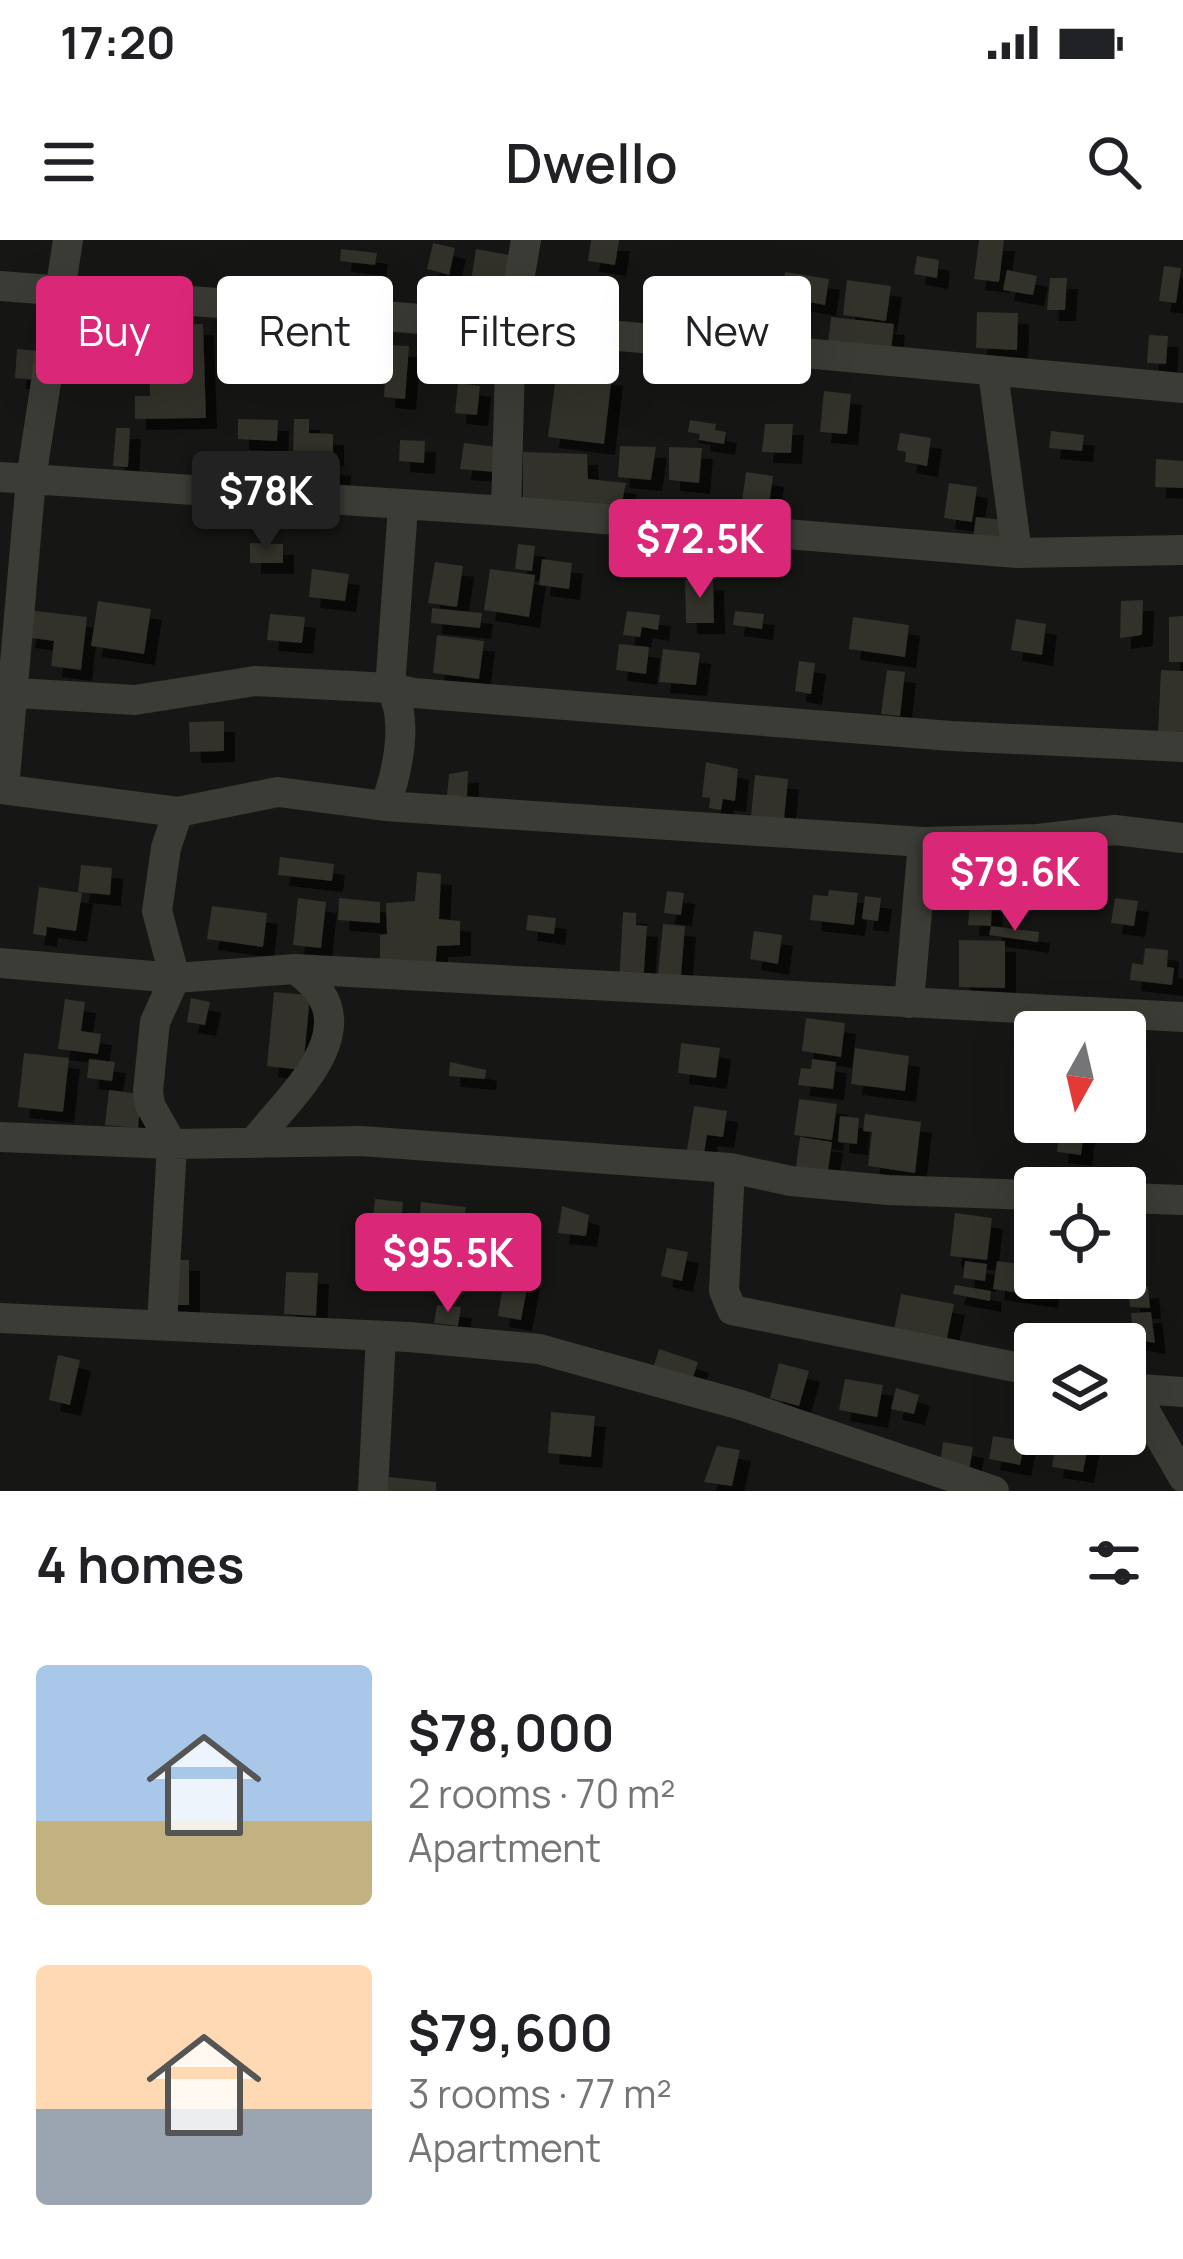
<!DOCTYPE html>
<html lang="en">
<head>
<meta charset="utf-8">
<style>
	:root { --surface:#fff; --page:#f6f6f6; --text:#202124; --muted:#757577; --accent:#db2777 }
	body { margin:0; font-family:Manrope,sans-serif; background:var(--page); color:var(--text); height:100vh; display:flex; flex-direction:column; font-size:45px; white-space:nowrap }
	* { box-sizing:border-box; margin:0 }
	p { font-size:39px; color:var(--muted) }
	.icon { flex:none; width:66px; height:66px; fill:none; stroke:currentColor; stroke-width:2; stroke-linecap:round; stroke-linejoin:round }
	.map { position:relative; height:1251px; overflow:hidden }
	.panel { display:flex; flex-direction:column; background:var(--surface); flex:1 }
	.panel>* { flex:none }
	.top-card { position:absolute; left:36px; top:36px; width:1113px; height:108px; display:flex; gap:24px }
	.needle { width:78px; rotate:188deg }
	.fabs { position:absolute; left:1014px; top:771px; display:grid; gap:24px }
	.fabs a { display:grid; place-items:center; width:132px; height:132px; border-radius:12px; background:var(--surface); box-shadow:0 12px 48px #0002; font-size:60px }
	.price { position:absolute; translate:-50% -102px; padding:0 27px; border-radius:12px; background:var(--accent); color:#fff; font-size:39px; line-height:78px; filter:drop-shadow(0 3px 6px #0008) }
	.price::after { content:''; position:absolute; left:50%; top:72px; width:36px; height:27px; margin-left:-18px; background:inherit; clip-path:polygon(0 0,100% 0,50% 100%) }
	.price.current { background:#222; color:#fff }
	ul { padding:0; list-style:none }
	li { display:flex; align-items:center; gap:36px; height:300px; padding:0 36px }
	li span { display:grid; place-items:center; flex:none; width:336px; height:240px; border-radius:12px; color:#555 }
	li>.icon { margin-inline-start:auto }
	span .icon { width:144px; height:144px; fill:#fffc; stroke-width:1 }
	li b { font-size:51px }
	h2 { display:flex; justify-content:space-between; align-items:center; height:144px; padding:0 36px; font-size:51px }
	.pill { padding:0 42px; border-radius:12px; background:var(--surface); box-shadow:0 12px 48px #0002; font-size:42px; line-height:108px }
	.pill.current { background:var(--accent); color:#fff }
	.status { display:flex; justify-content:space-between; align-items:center; height:84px; padding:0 60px; background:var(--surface); direction:ltr }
	.status svg { height:33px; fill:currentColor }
	header { display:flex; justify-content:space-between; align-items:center; height:156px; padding:0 36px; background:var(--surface); font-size:54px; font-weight:600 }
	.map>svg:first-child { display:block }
	.building { fill:#30302c; filter:url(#shadow) }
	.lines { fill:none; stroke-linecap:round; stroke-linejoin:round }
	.minor { stroke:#3b3c35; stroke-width:30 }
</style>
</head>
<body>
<div class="status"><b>17:20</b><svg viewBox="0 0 49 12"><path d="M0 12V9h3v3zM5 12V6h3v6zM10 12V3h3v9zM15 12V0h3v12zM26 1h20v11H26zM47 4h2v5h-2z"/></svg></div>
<header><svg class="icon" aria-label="menu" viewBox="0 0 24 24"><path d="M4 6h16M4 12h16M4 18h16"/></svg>Dwello<svg class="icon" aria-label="search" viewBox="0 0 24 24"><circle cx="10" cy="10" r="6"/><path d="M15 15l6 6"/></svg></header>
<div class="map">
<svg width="1183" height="1251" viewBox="0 0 1183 1251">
	<defs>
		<filter id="shadow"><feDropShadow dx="11" dy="11" stdDeviation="0" flood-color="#0009"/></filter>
	</defs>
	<rect width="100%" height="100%" fill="#161614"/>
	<!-- building -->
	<path class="building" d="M591 0H619L615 25 588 21Z
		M979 0H1004L999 42 974 39Z
		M433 3 455 8 449 35 427 29Z
		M341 9 377 13 375 25 340 21Z
		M476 9 510 15 505 46 471 41Z
		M917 16 939 20 937 38 914 34Z
		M1164 26 1181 28 1176 63 1159 61Z
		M1007 30 1037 36 1033 55 1003 50Z
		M785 32 829 39 825 65 781 57Z
		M1050 38H1067L1065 70H1047Z
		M847 40 891 46 886 81 843 75Z
		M552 58 576 61 573 85 549 82Z
		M766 63 800 64 798 108 764 106Z
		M977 72 1018 73 1017 110 976 108Z
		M831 77 894 84 890 120 827 112Z
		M203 84 206 178 135 179V156H150L149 85Z
		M1149 95 1168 96 1166 124 1147 123Z
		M387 105 409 106 405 159 384 157Z
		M17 109 40 111 38 140 15 138Z
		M557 128 612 135 604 204 548 197Z
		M458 143 480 146 477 175 455 173Z
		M824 151 851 154 847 194 820 192Z
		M238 179 278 180 277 201 238 199Z
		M294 179H309V193L333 194V215H293Z
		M690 180 716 184 715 190 726 192 724 204 699 200 700 194 688 192Z
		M765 184H793L791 213 762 212Z
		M116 188H130L128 227 113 226Z
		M1051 191 1084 195 1082 211 1049 208Z
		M900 193 931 198 927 226 905 222 906 212 897 210Z
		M400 200 425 201 424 223 399 221Z
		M464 203 497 207 494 232 460 229Z
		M620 206 656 207 651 240 618 237Z
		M669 207 702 208 699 243 669 240Z
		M523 212 587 214 588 239 626 243 619 277 523 269Z
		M1156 219 1183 221V248L1155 247Z
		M319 223 340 225 338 257 316 255Z
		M746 232 773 236 769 265 742 261Z
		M949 243 977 247 972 282 944 278Z
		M976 277 1005 280 1002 309 972 305Z
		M250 303 283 304V323H250Z
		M518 304 535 306 532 331 515 329Z
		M542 319 572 323 569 349 539 345Z
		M435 322 463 326 457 367 428 363Z
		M312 329 349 334 345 361 309 357Z
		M490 329 535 335 529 377 484 370Z
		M713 339 714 383H686L685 340Z
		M1143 360 1142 395 1120 398 1121 361Z
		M98 361 151 369 144 414 91 406Z
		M432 368 482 373 480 388 431 383Z
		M28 370 87 377 81 430 51 426 54 401 24 397Z
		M627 371 660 375 658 390 642 387 640 397 623 395Z
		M735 371 764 374 762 389 733 385Z
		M270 374 305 377 302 403 267 400Z
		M1183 376V422H1169V377Z
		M853 377 909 385 905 417 849 409Z
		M1016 379 1046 384 1042 415 1011 410Z
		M437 395 484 401 479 439 433 433Z
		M619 404 649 407 646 434 616 430Z
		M663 409 700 413 696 445 659 442Z
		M799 421 815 423 811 454 795 451Z
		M887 430 905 432 900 476 881 474Z
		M1161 430 1183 431V494L1158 492Z
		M224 481V511L190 512 189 482Z
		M706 522 738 529 735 561 723 559 721 570 709 568 710 558 702 557Z
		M468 531 467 556H447L449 534Z
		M755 535 788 539 784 579 751 576Z
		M280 617 334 624 332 641 278 635Z
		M81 625 112 628 110 655 78 652Z
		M417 632 441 634 439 679 460 681V705L437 706 435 732 380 730V695L387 694 386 663 415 661Z
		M39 647 82 653 76 691 47 687 46 696 33 694Z
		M829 650 858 653 854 685 810 680 813 655 828 656Z
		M667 651 684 653 681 675 664 673Z
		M865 656 881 658 878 681 862 679Z
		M298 658 326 662 321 708 293 705Z
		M339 658 380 662V683L338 680Z
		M1115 658 1138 661 1134 686 1111 683Z
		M970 659 992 661 991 686 968 685Z
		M212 666 267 673 263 707 207 699Z
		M623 672 636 673V685L647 686 643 745 619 744Z
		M528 675 556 678 554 694 526 690Z
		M663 684 685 686 680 747 657 745Z
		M991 686 1039 692 1038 702 989 695Z
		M754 691 782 695 778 724 750 719Z
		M959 700 1005 701V748L959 747Z
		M1145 708 1168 710 1167 727 1174 728 1172 745 1130 740 1132 723 1143 725Z
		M274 752 310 755 303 830 267 826Z
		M191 758 210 762 205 785 187 782Z
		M65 759 85 762 81 791 101 794 98 814 58 809Z
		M806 778 845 783 841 817 802 811Z
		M681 803 720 808 716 838 678 833Z
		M855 808 909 816 905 851 851 844Z
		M24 813 69 818 63 872 18 867Z
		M89 819 115 822 112 841 87 838Z
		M812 819 836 822 833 849 798 845 801 828 811 829Z
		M450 822 486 830 485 839 449 836Z
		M109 850 141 854 138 888 105 885Z
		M799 859 837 864 832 900 794 895Z
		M694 866 727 871 723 897 707 895 704 913 687 910Z
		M865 874 921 882 915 933 868 926 872 892 863 891Z
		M840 876 859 878 857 904 838 902Z
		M1060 882H1085L1081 915 1057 912Z
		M800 897 832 902 827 938 795 934Z
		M375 959 403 962 400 996 371 993Z
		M421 962 466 967 461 1009 417 1004Z
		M562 966 589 975 586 996 558 993Z
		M955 973 992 978 987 1020 950 1016Z
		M667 1008 688 1012 682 1041 661 1036Z
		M167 1020H189V1065H167Z
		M965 1021 987 1024 985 1041 963 1038Z
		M997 1021 1035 1026V1038H1049L1047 1057 993 1049Z
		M286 1032 318 1033 316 1076 284 1074Z
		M505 1033 529 1038 521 1080 498 1076Z
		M955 1045 991 1051 990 1061 953 1054Z
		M1148 1047 1150 1068 1130 1067 1127 1048Z
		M901 1054 954 1064 946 1102 892 1100Z
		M437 1065 461 1067 458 1086 434 1083Z
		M1151 1072 1155 1103 1133 1099 1131 1073Z
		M1108 1083 1132 1084 1129 1103 1107 1101Z
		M659 1109 698 1122 691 1144 652 1132Z
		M58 1115 80 1120 70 1165 49 1160Z
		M779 1123 809 1131 799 1166 770 1158Z
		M845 1139 883 1145 877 1177 839 1170Z
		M896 1148 919 1155 914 1174 891 1169Z
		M551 1172 595 1176 591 1217 548 1213Z
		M1057 1195 1089 1200 1083 1232 1052 1227Z
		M993 1196 1025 1201 1020 1225 989 1219Z
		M943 1202 973 1207 968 1237 939 1232Z
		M717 1206 740 1210 732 1246 704 1242Z
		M389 1237 436 1242V1251H387Z"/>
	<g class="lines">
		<!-- minor -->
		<path class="minor" d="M0 46 511 86 1183 148
			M993 132 1017 313
			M0 237 506 271 1017 313 1183 310
			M506 271 511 86 526 0
			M0 452 135 460 255 441 390 448 414 453 951 496 1183 507
			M0 549 178 572 278 552 385 566 923 602 1038 599 1115 590 1183 598
			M4 549 31 239 68 0
			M385 566C397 534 410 478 390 448L403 267
			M0 723 175 738 295 729 1183 777
			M909 763 923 602
			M0 897 172 904 361 901 730 928 791 941 888 950 1035 955
			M254 902C292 853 376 784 295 729
			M730 928 724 1051 732 1070 1035 1131
			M1125 958 1183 960
			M0 1078 409 1097 539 1109 741 1165 994 1251
			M162 1085 172 904 150 865 148 851 155 782 175 738 157 671 166 608 178 572
			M1125 1148 1183 1152
			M1133 1150 1183 1237
			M373 1251 381 1096"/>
	</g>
</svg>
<div class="fabs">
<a><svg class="needle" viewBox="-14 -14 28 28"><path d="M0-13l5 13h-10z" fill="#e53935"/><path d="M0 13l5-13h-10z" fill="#757577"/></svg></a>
<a><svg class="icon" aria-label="locate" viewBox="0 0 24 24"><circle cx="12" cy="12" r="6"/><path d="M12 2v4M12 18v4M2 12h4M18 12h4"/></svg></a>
<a><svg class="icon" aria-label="layers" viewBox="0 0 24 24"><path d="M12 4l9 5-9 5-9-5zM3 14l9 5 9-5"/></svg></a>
</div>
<b class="price current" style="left:266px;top:313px">$78K</b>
<b class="price" style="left:700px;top:361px">$72.5K</b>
<b class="price" style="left:1015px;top:694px">$79.6K</b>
<b class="price" style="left:448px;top:1075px">$95.5K</b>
<div class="top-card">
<a class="pill current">Buy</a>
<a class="pill">Rent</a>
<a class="pill">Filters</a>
<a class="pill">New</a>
</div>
</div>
<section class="panel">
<h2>4 homes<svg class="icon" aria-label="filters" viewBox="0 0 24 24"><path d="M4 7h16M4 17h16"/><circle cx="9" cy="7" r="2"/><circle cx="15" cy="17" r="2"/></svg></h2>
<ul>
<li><span style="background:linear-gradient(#a9c7e8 65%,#c2b280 0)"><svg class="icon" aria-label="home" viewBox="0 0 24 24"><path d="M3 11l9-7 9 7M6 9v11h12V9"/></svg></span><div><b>$78,000</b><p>2 rooms · 70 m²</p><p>Apartment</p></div></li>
<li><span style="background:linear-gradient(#ffd9b3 60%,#9aa5b1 0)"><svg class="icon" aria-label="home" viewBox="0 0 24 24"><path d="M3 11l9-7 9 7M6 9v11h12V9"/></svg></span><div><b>$79,600</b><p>3 rooms · 77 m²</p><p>Apartment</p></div></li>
</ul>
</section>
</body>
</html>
